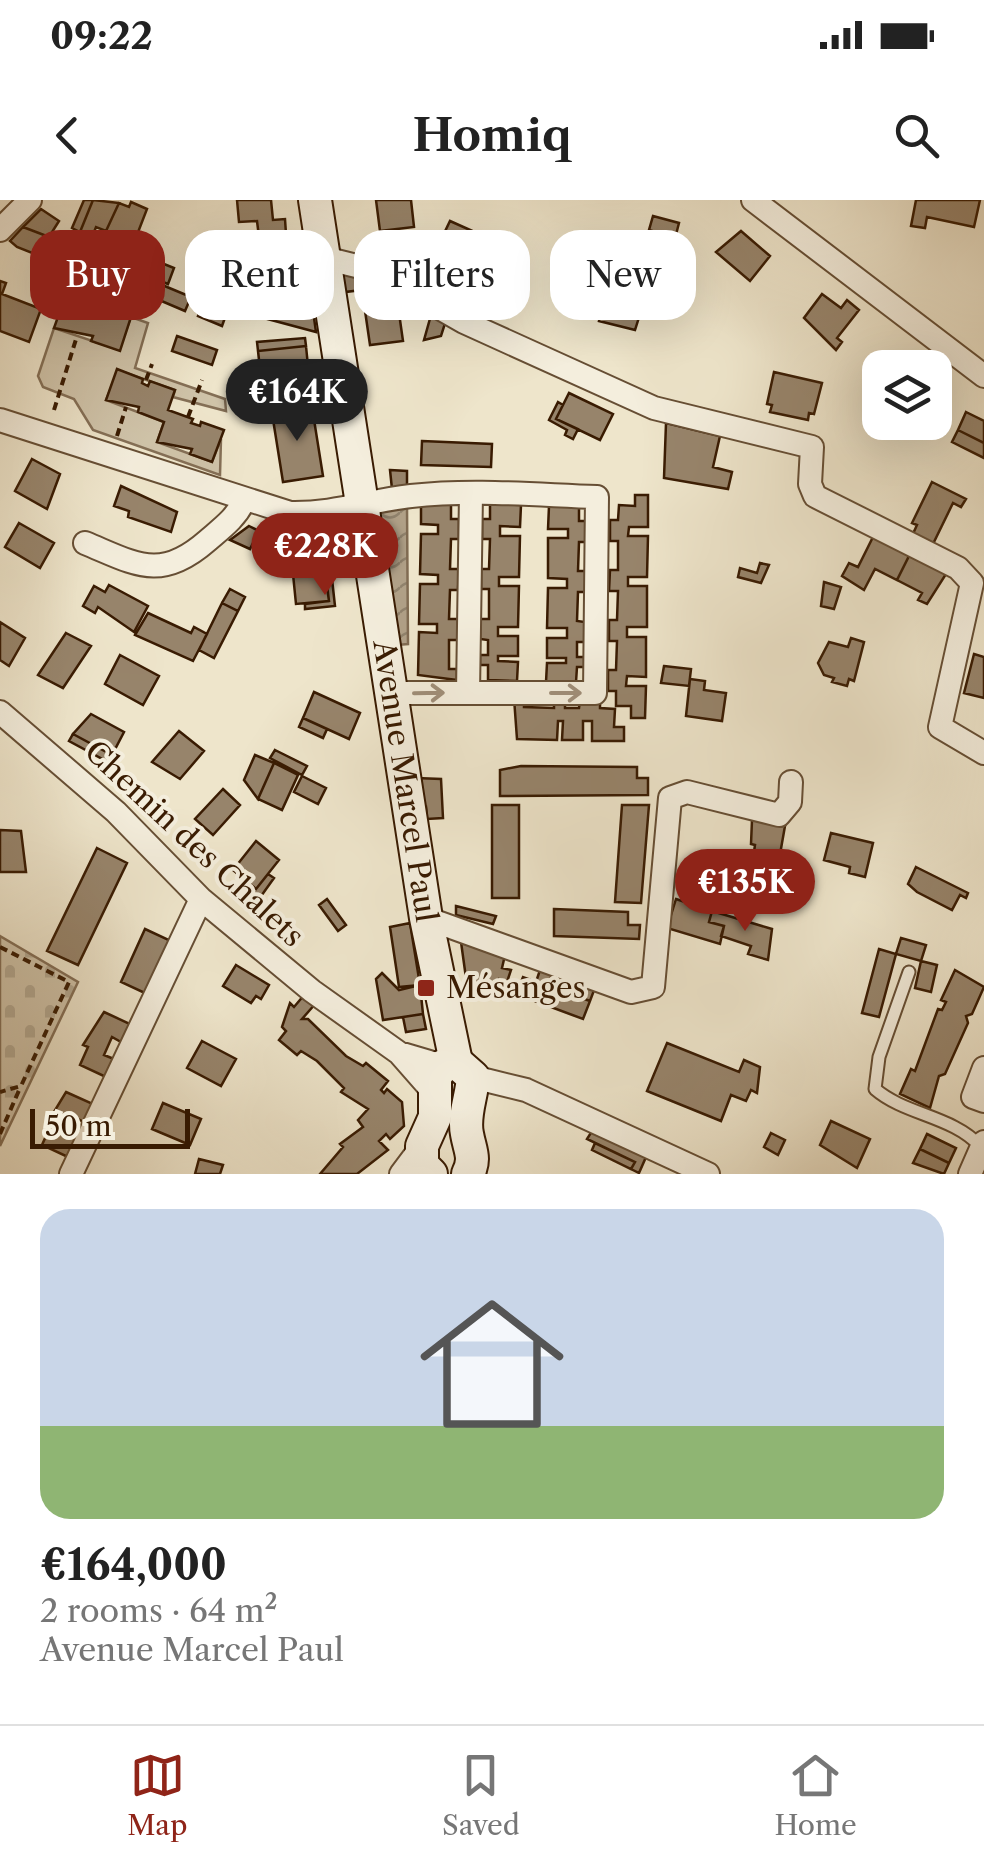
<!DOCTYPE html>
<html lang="en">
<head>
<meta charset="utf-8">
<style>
	:root { --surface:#fff; --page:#f2f2f2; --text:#222; --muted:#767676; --line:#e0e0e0; --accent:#8f2418 }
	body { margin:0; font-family:"Libre Caslon Text",serif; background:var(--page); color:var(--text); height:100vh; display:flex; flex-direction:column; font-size:38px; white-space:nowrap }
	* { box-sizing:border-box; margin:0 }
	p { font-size:32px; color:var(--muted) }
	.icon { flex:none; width:55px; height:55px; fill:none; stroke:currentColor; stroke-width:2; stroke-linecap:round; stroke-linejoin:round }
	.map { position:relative; height:974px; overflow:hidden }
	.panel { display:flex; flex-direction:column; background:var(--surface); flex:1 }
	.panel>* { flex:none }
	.top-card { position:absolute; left:30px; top:30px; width:925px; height:90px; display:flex; gap:20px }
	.fabs { position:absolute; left:862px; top:150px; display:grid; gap:20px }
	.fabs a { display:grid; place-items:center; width:90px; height:90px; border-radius:20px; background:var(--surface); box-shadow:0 10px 40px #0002; font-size:50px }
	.scale { position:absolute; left:30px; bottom:25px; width:160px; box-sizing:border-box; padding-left:10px; border:5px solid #391b02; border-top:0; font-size:28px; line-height:35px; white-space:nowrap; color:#391b02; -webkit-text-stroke:8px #f4eedd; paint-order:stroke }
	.price { position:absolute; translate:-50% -85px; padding:0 22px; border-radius:35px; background:var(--accent); color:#fff; font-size:32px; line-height:65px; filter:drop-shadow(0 2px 5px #0008) }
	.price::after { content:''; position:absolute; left:50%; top:60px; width:30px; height:22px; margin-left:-15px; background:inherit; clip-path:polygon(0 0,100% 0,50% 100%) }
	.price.on { background:#222; color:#fff }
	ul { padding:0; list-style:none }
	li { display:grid; align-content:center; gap:20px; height:530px; padding:0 40px }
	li+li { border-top:2px solid var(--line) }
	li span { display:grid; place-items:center; height:310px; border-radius:30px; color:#555 }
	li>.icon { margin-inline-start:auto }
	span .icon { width:180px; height:180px; fill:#fffc; stroke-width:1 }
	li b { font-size:42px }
	.chip { padding:0 35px; border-radius:30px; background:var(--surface); box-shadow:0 10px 40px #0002; font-size:35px; line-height:90px }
	.chip.on { background:var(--accent); color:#fff }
	.status { display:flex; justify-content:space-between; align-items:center; height:70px; padding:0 50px; background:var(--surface); direction:ltr }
	.status svg { height:28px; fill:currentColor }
	header { display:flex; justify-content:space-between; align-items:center; height:130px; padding:0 40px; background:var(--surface); font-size:45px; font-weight:700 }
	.menu { display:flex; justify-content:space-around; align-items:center; height:140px; border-top:2px solid var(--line); background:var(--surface); font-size:28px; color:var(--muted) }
	.menu a { display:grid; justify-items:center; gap:5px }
	.menu .on { color:var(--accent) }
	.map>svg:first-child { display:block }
	.green { fill:#cfc3a9; stroke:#846f56; stroke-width:2.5 }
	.cemetery { fill:url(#cemetery-stones); stroke:#846f56; stroke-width:2.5 }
	.water { fill:url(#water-waves); stroke:#806b52; stroke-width:2.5 }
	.building { fill:#97846b; stroke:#391b02; stroke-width:2.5 }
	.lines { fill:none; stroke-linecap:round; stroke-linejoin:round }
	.lane-casing { stroke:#664e34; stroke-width:15 }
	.street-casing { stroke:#664e34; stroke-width:26 }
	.secondary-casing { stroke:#391b02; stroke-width:36 }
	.path { stroke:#391b02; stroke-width:4; stroke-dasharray:8 5; stroke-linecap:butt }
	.lane { stroke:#f4eedd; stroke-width:11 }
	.street { stroke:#f4eedd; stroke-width:22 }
	.secondary { stroke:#f4eedd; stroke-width:32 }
	.oneway { stroke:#a08f7a }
	.poi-dot { fill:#8f2418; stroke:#f4eedd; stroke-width:4 }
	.labels { text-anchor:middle; stroke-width:8; stroke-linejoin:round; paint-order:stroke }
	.street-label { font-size:30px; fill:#391b02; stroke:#f4eedd }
	.poi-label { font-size:30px; fill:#391b02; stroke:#f4eedd; text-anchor:start }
</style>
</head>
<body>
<div class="status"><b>09:22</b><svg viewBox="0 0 49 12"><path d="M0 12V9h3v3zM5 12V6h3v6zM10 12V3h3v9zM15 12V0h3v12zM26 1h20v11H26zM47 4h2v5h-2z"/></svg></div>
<header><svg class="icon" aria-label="back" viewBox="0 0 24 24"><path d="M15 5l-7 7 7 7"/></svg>Homiq<svg class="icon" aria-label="search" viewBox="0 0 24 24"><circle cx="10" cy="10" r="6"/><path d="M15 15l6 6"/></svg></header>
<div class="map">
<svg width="984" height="974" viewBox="0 0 984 974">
	<defs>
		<pattern id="cemetery-stones" width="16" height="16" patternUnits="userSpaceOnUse" patternTransform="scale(2.5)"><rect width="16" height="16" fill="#cfc3a9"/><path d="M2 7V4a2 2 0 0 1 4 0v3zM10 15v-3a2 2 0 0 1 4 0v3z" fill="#b2a790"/></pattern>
		<pattern id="water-waves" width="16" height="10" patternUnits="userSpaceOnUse" patternTransform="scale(2.5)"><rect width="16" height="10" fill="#b0a087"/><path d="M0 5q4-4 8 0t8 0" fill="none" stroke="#90826c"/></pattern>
	</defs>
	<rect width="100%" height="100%" fill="#eee5cb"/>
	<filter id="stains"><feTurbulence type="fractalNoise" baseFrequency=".002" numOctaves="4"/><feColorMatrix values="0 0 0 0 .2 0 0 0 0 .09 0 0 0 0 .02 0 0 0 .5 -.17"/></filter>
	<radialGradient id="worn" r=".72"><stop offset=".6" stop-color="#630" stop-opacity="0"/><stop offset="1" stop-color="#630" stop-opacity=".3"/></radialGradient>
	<!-- green -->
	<path class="green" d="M131 117 148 123 135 168 225 199 226 211 173 197 175 190 118 170 106 200 164 222 157 242 212 262 221 239 220 275 93 230 74 199 43 187 38 176 54 128 119 150Z"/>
	<!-- cemetery -->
	<path class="cemetery" d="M0 736 78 782 0 946Z"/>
	<!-- water -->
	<path class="water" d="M407 306 408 444 397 445 377 310Z"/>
	<!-- building -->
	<path class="building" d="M84 0H93L80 32 72 28Z
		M93 0 119 3 106 31 96 27 92 37 80 32Z
		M237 0H271L273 20 285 19 286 34 259 37 257 21 239 22Z
		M376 0H411L414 27 380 31Z
		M916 0H980L974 27 927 17 925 28 911 26Z
		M131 2 147 9 130 53 114 46 118 36 106 31 119 3 129 7Z
		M41 9 59 21 49 37 23 27Z
		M653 16 679 23 671 54 658 51 662 34 649 30Z
		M450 21 504 45 497 58 487 53 483 63 438 46Z
		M23 27 86 51 78 71 17 47 10 41Z
		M741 31 770 56 750 81 716 52Z
		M197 49 215 56 205 77 188 70Z
		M149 58 174 68 168 84 143 74Z
		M342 70 371 79 372 87 396 92 403 141 370 145 362 90 345 92Z
		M308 75 316 132 223 107 229 91 268 105 269 79Z
		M143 77 191 97 185 111 138 91Z
		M0 81 6 83 2 94 41 109 29 142 0 131Z
		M609 85 646 95 635 130 599 121Z
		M66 94 93 104 91 110 100 113 102 107 131 117 120 151 91 141 93 136 54 128Z
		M822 94 841 108 847 100 859 110 837 138 842 142 836 150 804 118Z
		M203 103 227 112 222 126 198 116Z
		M433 108 448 114 441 136 424 140Z
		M177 136 217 150 212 165 172 151Z
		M305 138 306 146 258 151 257 142Z
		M306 146 312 207 265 213 258 151Z
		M117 169 143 179 142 183 148 186 150 181 175 190 168 210 193 219 191 223 200 226 201 222 224 230 212 262 190 254 192 249 157 242 164 222 138 212 139 207 106 200Z
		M774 172 822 183 814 214 809 213 808 220 770 212 772 205 767 204Z
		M569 193 613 214 600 240 556 219Z
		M558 202 563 205 556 219 578 229 573 239 565 235 567 230 549 220Z
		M312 207 323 276 283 282 272 213Z
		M966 212 984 221V243L958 230Z
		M666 223 720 236 713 267 732 272 728 289 664 278Z
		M958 230 984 243V258L952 242Z
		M422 241 492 244 491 267 421 265Z
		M32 259 60 274 47 309 15 291Z
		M390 270 407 271V290L392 289Z
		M932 282 966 299 961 307 953 303 932 346 912 336 917 325 912 323Z
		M121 286 177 312 171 332 128 317 129 311 114 306Z
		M635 295H648V327H629L628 336H648L647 377H628V386H647V427H627V437H646V477L627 476 626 486H646L645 518H631V506H616V491H608V470H616L617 441H609V420H617L618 391H609L610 370H618V341H610V320H618L619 305 635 306Z
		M421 304H451V319H459V339H451L450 369H459L458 390H450L449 419H458V440H449V469H457V480L418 475 419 432 437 433V424H419L420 384H438V375L420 374 421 334H438V325L421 324Z
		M490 304 521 305 520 327 500 326V336H520L519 377H499V386H519L518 427H498V436H518V456H498V461L518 462 517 481 488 480V465H480V455H488V440L480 439V419H489V389H481V369H489L490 339H482V319H490Z
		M549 306H579V321H587V342H579L578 371H586V392H578L577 421 585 422V442H577V457H585V467H577L576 482H546L547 463H566V458H547V438H567V428H547L548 388H567V379L548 378V338H568V329H548Z
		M19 323 54 343 40 368 5 347Z
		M249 326 259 331 250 349 230 340Z
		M873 337 909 356 897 380 875 369 864 390 842 376 849 363 858 367Z
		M311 342 313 361 273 370 270 347Z
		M909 356 946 374 927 404 918 400 922 393 897 380Z
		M324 360 329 401 296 404 292 364Z
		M760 363 769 365 761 383 738 377 740 368 757 373Z
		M332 379 335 406 305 409V404L329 401 326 380Z
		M824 382 841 387 834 409 821 406Z
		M109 385 148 406 134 432 98 407 95 413 83 406 94 386 105 392Z
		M230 389 245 397 238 411 222 403Z
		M222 403 238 411 214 458 199 450Z
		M148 413 191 433 194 427 207 434 193 461 135 435Z
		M0 422 25 438 9 466 0 460Z
		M66 433 91 446 63 488 38 475Z
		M851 438 864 442 854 481 849 479 847 486 832 482 834 478 824 475 818 463 829 442 848 447Z
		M974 454 984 457V498L964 493Z
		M120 455 159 476 143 505 105 484Z
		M664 466 691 469 689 486 661 483Z
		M690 479 705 481 704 490 726 493 722 521 686 516Z
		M314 492 360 513 349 539 303 518Z
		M514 498 524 499V507L554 508V499H565V508H579L580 500H600V508L615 509 614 527H624V541H592V521H583V540H562L563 521H558L557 540 517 539Z
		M91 514 124 532 112 555 73 534Z
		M303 518 327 529 323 538 299 527Z
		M179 531 204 551 180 579 152 562Z
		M73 534 112 555 108 562 69 541Z
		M275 550 307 566 302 575 270 558Z
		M255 555 274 563 258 599 244 580Z
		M274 563 298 575 282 610 258 599Z
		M521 566 637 567V578H648V595L500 596V570Z
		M302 576 326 588 318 604 294 592Z
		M416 578 441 579 443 618 427 619 426 607 419 608Z
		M223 589 240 605 213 635 195 619Z
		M492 605H519V698H492Z
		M622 605H649L641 703 615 702Z
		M752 620 785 626 776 677 751 673 755 645 751 644Z
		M0 630 21 631 26 672H0Z
		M831 633 873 643 865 677 849 673 850 667 824 660Z
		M256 641 279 660 256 689 233 670Z
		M97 648 127 663 78 765 47 751Z
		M916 667 968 693 966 698 960 695 952 710 917 692 908 684Z
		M268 674 274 678 259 699 240 684 244 679 256 689Z
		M327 699 346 725 338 731 319 705Z
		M676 699 712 711 709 722 724 726 720 744 667 728Z
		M456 706 496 716 493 724 456 715Z
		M554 709 628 712V725H640L639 739 554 736Z
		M712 711 772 729 768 760 748 754 751 746 721 736 724 726 709 722Z
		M410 723 420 785 399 787 390 727Z
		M145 729 171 741 147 794 121 782Z
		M901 738 926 745 921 761 896 754Z
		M461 742 505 755 502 768 511 770 507 782 499 779 495 789 466 778Z
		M879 749 896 754 879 817 862 813Z
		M921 761 937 765 931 792 915 788Z
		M542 764 554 768 548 786 590 801 583 819 516 794 523 777 536 782Z
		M236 765 269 785 261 799 256 796 251 803 223 786Z
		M554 770 596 785 590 801 548 786Z
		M955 770 984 787 972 814 966 816 968 823 945 874 939 876 930 908 900 894 911 869 915 871 938 809 942 810 946 802 941 800Z
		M382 773 399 790 420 785 423 814 383 820 376 779Z
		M305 794 316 803 302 819H308L346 856 363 866 366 863 388 881 381 890 384 893 387 889 402 902 404 926 390 939 386 934 379 941 388 950 357 974H320L343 947 340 944 363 927 358 920 368 909 341 892 344 888 317 861 301 851 297 855 279 840 286 831 282 827 290 803 294 807Z
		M104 812 130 824 121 842 112 837 104 855 114 859 106 877 80 865 88 847 83 845Z
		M423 814 426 829 406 832 403 817Z
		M202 841 236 859 221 886 187 868Z
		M667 843 739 872 744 860 760 867 757 893 751 890 746 901 731 895 721 921 647 891Z
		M66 892 93 904 84 922 74 917 66 934 76 939 68 957 42 945 50 927 46 925Z
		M163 903 201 919 190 945 152 929Z
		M831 921 870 939 857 968 820 945Z
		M592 931 646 957 639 973 631 969 635 962 587 939Z
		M771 933 785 940 778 955 764 947Z
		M927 934 956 948 949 963 920 949Z
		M595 943 635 962 631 969 592 950Z
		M920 949 949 963 944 974 913 963Z
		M199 959 223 965 220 974H195Z"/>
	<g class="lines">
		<defs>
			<path id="lane" d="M909 772 879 857 875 889C905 915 953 916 980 946"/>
			<path id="street" d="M753 0 984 176
				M0 30 30 0
				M324 58 373 70 464 122 654 208 812 247 810 284 815 296 958 368 972 383 940 527 984 553
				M0 220 290 313C335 314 367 301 411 296 472 289 536 295 597 297L595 493H390
				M85 343C136 364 160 382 207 341 222 328 235 319 244 301
				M468 493 471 294
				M0 512 116 612 201 699 312 791 399 853
				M426 718 631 792 653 787 670 598 687 592 779 615 790 602 791 582
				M984 868 973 897 984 901
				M473 877 526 890 708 974
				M435 894 399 853 443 866
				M71 974 201 699
				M401 974 422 946
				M970 974 984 942"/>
			<g id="secondary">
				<path id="s1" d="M315 0 426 718 456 862"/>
				<path d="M456 862 473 877C472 896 463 915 467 934 470 951 476 958 468 974"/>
				<path d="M431 974 422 965V946L435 917V876L443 866 456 862"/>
			</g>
		</defs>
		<!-- lane casing -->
		<use href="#lane" class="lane-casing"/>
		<!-- street casing -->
		<use href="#street" class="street-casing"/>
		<!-- secondary casing -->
		<use href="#secondary" class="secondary-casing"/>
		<!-- path -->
		<path class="path" d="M146 180 152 164
			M54 210 77 136
			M188 217 202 180
			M117 236 126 207
			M0 747 69 782 21 886 0 892
			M0 934 20 888"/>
		<!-- lane -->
		<use href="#lane" class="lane"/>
		<!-- street -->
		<use href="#street" class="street"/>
		<!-- secondary -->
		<use href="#secondary" class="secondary"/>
	</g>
	<!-- one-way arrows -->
	<defs><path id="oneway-shaft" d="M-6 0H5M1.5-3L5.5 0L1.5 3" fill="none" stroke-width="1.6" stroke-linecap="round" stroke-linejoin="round" transform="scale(2.5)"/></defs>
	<g class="oneway">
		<use href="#oneway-shaft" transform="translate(429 493) rotate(-1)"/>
		<use href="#oneway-shaft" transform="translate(566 493)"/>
	</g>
	<!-- markers -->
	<rect class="poi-dot" x="416" y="778" width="20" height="20" rx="5"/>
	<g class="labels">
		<!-- street labels -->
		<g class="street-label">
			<text dy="10" stroke="none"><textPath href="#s1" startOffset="588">Avenue Marcel Paul</textPath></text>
			<text transform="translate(194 644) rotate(43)" y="10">Chemin des Chalets</text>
		</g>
		<!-- poi labels -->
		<g class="poi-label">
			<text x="446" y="798">Mésanges</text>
		</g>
	</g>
	<rect width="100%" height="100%" filter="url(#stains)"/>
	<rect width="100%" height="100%" fill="url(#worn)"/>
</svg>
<div class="fabs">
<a><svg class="icon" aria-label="layers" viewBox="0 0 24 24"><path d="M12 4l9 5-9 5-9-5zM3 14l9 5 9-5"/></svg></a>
</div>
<div class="scale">50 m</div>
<b class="price on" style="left:297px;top:244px">€164K</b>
<b class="price" style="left:325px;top:398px">€228K</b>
<b class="price" style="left:745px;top:734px">€135K</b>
<div class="top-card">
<a class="chip on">Buy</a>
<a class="chip">Rent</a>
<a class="chip">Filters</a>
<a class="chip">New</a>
</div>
</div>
<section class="panel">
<ul>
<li><span style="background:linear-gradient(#c9d6e8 70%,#8fb573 0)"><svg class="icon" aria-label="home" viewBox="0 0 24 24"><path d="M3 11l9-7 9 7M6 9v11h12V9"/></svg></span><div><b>€164,000</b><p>2 rooms · 64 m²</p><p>Avenue Marcel Paul</p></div></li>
</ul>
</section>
<nav class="menu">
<a class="on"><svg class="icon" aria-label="map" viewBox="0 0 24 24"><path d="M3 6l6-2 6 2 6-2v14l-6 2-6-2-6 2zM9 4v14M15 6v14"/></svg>Map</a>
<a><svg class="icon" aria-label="saved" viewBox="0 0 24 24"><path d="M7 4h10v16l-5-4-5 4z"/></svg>Saved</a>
<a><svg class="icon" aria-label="home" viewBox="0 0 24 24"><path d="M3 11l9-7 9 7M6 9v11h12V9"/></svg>Home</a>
</nav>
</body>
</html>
